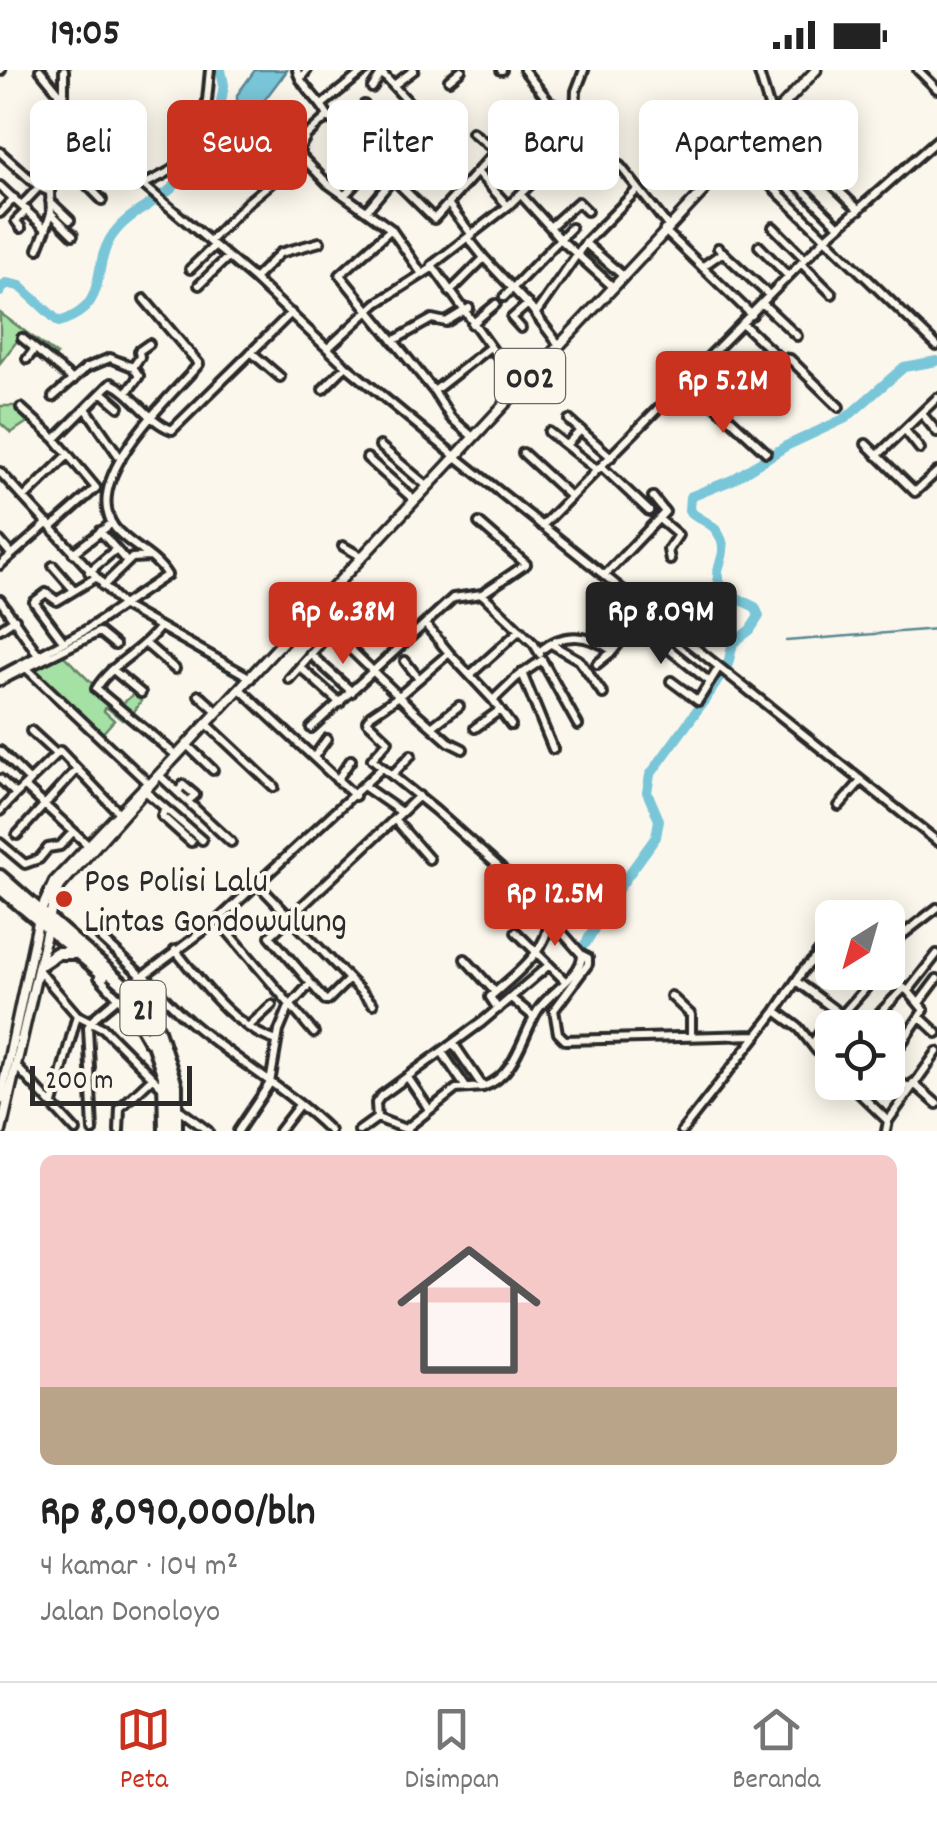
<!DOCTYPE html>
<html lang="id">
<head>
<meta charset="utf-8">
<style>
	:root { --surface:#fff; --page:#f2f2f2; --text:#222; --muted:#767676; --line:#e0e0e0; --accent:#c8321e }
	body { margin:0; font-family:Dekko,sans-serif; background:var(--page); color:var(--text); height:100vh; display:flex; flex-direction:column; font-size:38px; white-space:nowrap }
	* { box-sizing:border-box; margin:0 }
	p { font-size:32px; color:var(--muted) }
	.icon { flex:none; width:55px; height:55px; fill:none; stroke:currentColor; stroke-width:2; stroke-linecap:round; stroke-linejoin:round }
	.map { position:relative; height:1061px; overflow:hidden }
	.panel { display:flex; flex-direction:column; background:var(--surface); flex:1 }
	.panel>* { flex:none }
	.guide { position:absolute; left:30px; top:30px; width:878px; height:90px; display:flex; gap:20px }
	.needle { width:65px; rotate:217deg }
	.controls { position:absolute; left:815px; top:830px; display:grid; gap:20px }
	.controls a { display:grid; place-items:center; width:90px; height:90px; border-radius:15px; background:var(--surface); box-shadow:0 5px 25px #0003; font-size:50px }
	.scale { position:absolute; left:30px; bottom:25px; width:162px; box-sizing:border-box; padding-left:10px; border:5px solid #2b2b2b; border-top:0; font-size:28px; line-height:35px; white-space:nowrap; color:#2b2b2b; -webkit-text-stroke:8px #fbf7ec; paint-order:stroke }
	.price { position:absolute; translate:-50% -85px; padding:0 22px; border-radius:10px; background:var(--accent); color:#fff; font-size:32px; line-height:65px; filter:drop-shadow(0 2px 5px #0008) }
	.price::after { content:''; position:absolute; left:50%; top:60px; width:30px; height:22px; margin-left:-15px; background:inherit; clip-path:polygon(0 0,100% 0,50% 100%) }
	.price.active { background:#222; color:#fff }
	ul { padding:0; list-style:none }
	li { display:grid; align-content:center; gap:20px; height:530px; padding:0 40px }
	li+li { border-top:2px solid var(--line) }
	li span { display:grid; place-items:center; height:310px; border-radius:15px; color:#555 }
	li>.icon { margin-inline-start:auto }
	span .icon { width:180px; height:180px; fill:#fffc; stroke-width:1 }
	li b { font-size:42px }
	.pill { padding:0 35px; border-radius:15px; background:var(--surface); box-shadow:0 5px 25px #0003; font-size:35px; line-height:90px }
	.pill.active { background:var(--accent); color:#fff }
	.status { display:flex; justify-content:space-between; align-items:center; height:70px; padding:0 50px; background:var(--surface); direction:ltr }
	.status svg { height:28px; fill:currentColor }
	.menu { display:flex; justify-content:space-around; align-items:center; height:140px; border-top:2px solid var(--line); background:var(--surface); font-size:28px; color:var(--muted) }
	.menu a { display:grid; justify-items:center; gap:5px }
	.menu .active { color:var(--accent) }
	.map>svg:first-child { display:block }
	.green { fill:#a5e0a5; stroke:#688668; stroke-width:2.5 }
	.water { fill:#7ac6d9; stroke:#5a8893; stroke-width:2.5 }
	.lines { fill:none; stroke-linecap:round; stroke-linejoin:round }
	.stream { stroke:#5a8893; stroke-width:2.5 }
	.river { stroke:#7ac6d9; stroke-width:10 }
	.minor-casing { stroke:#2b2b2b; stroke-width:14 }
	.major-casing { stroke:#2b2b2b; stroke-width:15 }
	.highway-casing { stroke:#2b2b2b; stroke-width:18 }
	.minor { stroke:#fbf7ec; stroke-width:6 }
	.major { stroke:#fbf7ec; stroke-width:8 }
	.highway { stroke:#fbf7ec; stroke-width:10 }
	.poi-dot { fill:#c8321e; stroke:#fbf7ec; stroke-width:4 }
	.labels { text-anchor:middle; stroke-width:8; stroke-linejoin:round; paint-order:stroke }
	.shield { fill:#fbf7ec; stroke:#696865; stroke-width:2.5 }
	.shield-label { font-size:32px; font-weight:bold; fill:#2b2b2b }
	.poi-label { font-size:35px; fill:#2b2b2b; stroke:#fbf7ec; text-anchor:start }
</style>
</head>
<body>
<div class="status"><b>19:05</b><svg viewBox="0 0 49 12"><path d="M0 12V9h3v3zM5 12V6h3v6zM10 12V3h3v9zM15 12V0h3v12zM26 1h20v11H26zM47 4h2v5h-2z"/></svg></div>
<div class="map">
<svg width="937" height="1061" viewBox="0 0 937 1061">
	<rect width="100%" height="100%" fill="#fbf7ec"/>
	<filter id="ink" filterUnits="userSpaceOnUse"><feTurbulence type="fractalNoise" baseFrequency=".01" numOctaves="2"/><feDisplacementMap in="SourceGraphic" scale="20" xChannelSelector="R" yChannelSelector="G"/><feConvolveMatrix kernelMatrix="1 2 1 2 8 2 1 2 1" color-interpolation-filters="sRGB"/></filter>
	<g filter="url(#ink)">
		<!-- green -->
		<path class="green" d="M0 243 57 285 52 290 21 266 0 293Z
			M0 336H14L32 349 11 363 0 353Z
			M63 585 117 638 135 623 141 631 130 648 126 645 122 650 106 637 104 641 114 650 101 665 30 601Z"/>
		<!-- water -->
		<path class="water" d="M255 0H287L248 52 237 42V25Z"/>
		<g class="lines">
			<!-- stream -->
			<path class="stream" d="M281 9 287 0
				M184 104 216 107 232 70 247 50
				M160 563 242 610
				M786 571 937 559
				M585 882 586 873
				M528 967 546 934
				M95 1045V1014"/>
			<!-- river -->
			<path class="river" d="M217 54 224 15 221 0
				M0 222 6 213 20 216 59 252C110 236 91 201 110 169 125 144 150 137 171 119 179 112 185 103 192 95
				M586 873 611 829 656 767 659 750 647 722 650 705 711 621 728 594 733 573 750 560 759 546 755 537C683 504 742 495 716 460 709 451 697 449 689 440L690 427 732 410 786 376 846 348 904 297 937 291"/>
			<defs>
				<path id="minor" d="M40 0 115 91 254 209 346 296 455 386 937 771
					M64 0V28
					M297 0C300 16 321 30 328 46L307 65 299 79 302 87
					M379 0 411 35 364 80 434 149 496 81 472 62
					M501 0H502
					M524 0 547 29
					M584 0 576 21 575 47 581 65 621 97 668 156
					M758 0 772 46
					M918 0 937 19
					M0 1 1 0
					M300 9 307 0
					M449 10 461 0
					M394 15 414 0
					M372 18 382 3
					M323 34 365 0
					M364 35 385 60
					M328 46 364 80
					M341 57 355 45
					M94 68 120 43
					M194 79 229 92 247 104 255 105 266 99 277 107
					M496 81 523 48 544 29 575 47
					M0 82 39 117 50 122 56 83 58 23
					M56 83 102 130
					M737 83 937 276
					M478 103 508 136
					M830 112 859 140
					M796 113 839 156
					M143 115C158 107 179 99 190 85 207 65 207 25 210 0
					M0 116 46 159 38 179
					M337 120 368 85
					M345 125 375 93
					M521 125 550 157
					M50 131 70 150
					M22 135 39 117
					M449 135 472 165
					M366 141 392 110
					M0 143 14 128
					M51 143 73 165
					M773 157 805 189
					M21 158 16 151 27 140
					M571 158 560 169 550 157 578 132 587 141
					M46 159 51 143 50 122
					M391 159 340 205 434 321 451 348 473 367
					M664 160 752 245
					M468 168 484 188
					M210 171 248 132 302 87 327 113 391 159 422 204
					M585 173 622 205
					M759 176 788 206
					M718 178 769 225
					M801 193 832 224
					M702 197 723 182
					M190 199 214 176
					M254 209 280 183 320 172
					M199 215 228 187
					M450 222 484 188 531 238 559 275
					M504 227 560 169 612 216
					M763 234 797 266
					M536 243 585 173 638 119
					M472 254 496 234
					M743 254 779 288 790 289 839 337
					M521 258 512 248 528 234
					M22 268 73 310
					M393 271 432 249 446 252 469 238
					M328 278 377 233 432 198
					M251 282 280 307
					M27 289 35 279
					M133 297 140 287 139 281 149 274
					M688 310 766 382
					M520 318 432 195 508 136 581 65
					M323 319 346 296
					M434 321 490 277
					M103 323 119 337
					M53 327 86 298 110 288 133 297 139 306 127 322
					M21 338 55 369
					M87 340 121 389
					M922 344 937 362
					M569 350 611 387
					M905 360 920 379
					M549 362 597 400
					M866 374 915 422 937 402
					M566 375 581 360
					M380 376 427 416
					M523 383 571 427
					M877 386 937 328
					M367 388 414 430
					M601 396 649 441
					M0 402 123 536 251 608
					M25 427 68 385
					M659 449 678 465 668 480 670 490
					M542 456 826 168 937 70
					M52 457 96 418 55 369 111 313C134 323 147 351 172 360L291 243
					M100 461 127 492
					M0 471 11 484
					M343 476 362 487
					M73 483 112 453
					M0 495 48 453
					M53 496 74 520
					M89 502 115 480
					M604 506 665 442 653 427
					M103 516 132 488 150 487
					M482 524 534 574 540 584
					M0 530 39 586
					M312 542 416 643 449 672 463 679
					M635 552 710 612
					M425 554 449 583
					M159 558C141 582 112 593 96 619L177 686
					M0 559 15 549
					M64 572 34 532 46 523 57 531 95 508
					M146 574 175 599
					M551 574 579 590 603 624
					M540 581C564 561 588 564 613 581L646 539
					M310 584 352 622
					M405 591 419 609
					M597 594 613 581
					M23 595 149 714
					M300 597 340 633
					M112 599 141 623
					M522 603 553 679
					M471 604 520 560
					M0 606 86 560 167 505C155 485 130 476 115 458 78 410 171 327 199 294L144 229
					M289 609 331 561
					M0 611 99 562 115 575
					M671 611 698 631 719 597
					M240 619 355 726
					M199 625 218 642
					M493 630 516 608 542 590 578 655
					M207 654 274 717
					M433 656 459 636
					M311 658 453 528 482 524 526 494 479 453
					M475 658 500 640
					M31 661 55 683
					M187 675 213 700
					M0 681 29 710
					M314 687 327 669
					M159 705 231 772
					M392 705 411 685
					M0 709 16 724 60 681 122 746
					M337 710 351 690
					M24 716 89 776
					M365 717 401 742
					M145 721 202 770
					M178 722 183 715 195 725 188 731
					M839 736 861 711
					M165 738 162 746 191 772
					M0 741 16 724
					M394 749 429 789
					M17 765 77 699
					M0 773 25 794 39 789 48 778 60 776 72 763
					M258 814 373 934
					M218 850 314 963
					M100 867 142 906
					M888 876 937 838
					M175 880C203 914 234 958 277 971
					M817 884 832 895
					M582 885 588 888V894L554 940 558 963 565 970 757 965
					M465 889 495 922
					M549 895 565 911
					M40 902 77 945 103 958 161 1016
					M881 902 908 921 924 940 897 980 888 976
					M145 905C195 971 272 1004 330 1061
					M99 907 131 942 148 972
					M349 909 328 930H325L270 866 419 726
					M796 911 859 958
					M131 915 218 850 382 698
					M908 921 937 884
					M671 926 691 945V965
					M511 928 534 947
					M919 933 937 909
					M498 939 490 927C513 906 549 881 549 848
					M776 941 799 958 817 981 832 989
					M878 945 904 918
					M841 946 880 902
					M921 948 937 963
					M159 957 178 1015V1061
					M248 957 272 935
					M453 973 483 1017C516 1006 522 965 538 940 549 922 582 906 582 885L525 820 435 740 372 689 388 671 367 651 371 645 399 626 449 583 493 630 511 655
					M812 974 835 941
					M442 982 465 1016
					M17 997 76 1061
					M888 1007 911 1018
					M408 1008 429 1039
					M913 1013 937 1034
					M855 1019 888 1051
					M53 1034 77 945
					M180 1040 208 1061
					M377 1048 376 1033 381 1026 482 952 549 895 516 862
					M377 1048 408 1060
					M407 1058 456 1019 483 1017
					M93 1061 88 957 95 947 119 927
					M119 1061 120 1038 151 1009
					M238 1061 270 1013 279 961 289 937 310 914
					M279 1061 299 1035
					M359 1061 377 1048
					M682 1061 776 941 804 899 832 872
					M886 1061 888 1051 937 982"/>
				<path id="major" d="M0 1030 40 843 54 812 147 714
					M1 1061 53 833 60 816 155 709 816 0"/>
				<path id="highway" d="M0 806 130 920C163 961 178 1009 173 1061
					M0 818 104 905
					M42 893 57 883H74
					M150 965 164 1006 165 1061"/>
			</defs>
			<!-- minor casing -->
			<use href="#minor" class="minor-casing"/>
			<!-- major casing -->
			<use href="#major" class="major-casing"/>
			<!-- highway casing -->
			<use href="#highway" class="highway-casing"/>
			<!-- minor -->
			<use href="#minor" class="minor"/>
			<!-- major -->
			<use href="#major" class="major"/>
			<!-- highway -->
			<use href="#highway" class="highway"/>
		</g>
	</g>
	<!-- markers -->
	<circle class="poi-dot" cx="64" cy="829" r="10"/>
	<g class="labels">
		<!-- shield labels -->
		<g class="shield">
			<rect x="495" y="279" width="70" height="54" rx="8"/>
			<rect x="120.5" y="911" width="45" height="54" rx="8"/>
		</g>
		<g class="shield-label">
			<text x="530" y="317">002</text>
			<text x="143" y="949">21</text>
		</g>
		<!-- poi labels -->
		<g class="poi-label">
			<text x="84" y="821">Pos Polisi Lalu<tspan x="84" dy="40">Lintas Gondowulung</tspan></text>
		</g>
	</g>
</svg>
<div class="controls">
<a><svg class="needle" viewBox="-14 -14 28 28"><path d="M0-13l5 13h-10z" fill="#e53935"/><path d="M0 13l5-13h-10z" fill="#767676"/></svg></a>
<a><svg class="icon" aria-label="locate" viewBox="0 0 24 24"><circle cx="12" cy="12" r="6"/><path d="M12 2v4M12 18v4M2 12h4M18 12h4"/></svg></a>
</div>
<div class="scale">200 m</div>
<b class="price" style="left:723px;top:366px">Rp 5.2M</b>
<b class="price" style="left:343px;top:597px">Rp 6.38M</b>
<b class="price active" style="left:661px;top:597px">Rp 8.09M</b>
<b class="price" style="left:555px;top:879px">Rp 12.5M</b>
<div class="guide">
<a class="pill">Beli</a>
<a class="pill active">Sewa</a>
<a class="pill">Filter</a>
<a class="pill">Baru</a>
<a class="pill">Apartemen</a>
</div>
</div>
<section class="panel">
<ul>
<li><span style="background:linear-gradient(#f6c9c9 75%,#b9a48a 0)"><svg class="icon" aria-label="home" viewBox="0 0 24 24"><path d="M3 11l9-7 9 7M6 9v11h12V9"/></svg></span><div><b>Rp 8,090,000/bln</b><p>4 kamar · 104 m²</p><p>Jalan Donoloyo</p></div></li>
</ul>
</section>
<nav class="menu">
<a class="active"><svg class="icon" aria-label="map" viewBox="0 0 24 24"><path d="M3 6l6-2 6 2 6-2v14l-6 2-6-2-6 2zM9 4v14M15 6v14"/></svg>Peta</a>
<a><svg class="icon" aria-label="saved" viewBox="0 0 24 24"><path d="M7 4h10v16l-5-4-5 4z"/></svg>Disimpan</a>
<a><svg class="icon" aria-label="home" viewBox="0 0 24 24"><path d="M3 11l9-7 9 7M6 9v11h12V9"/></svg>Beranda</a>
</nav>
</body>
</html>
